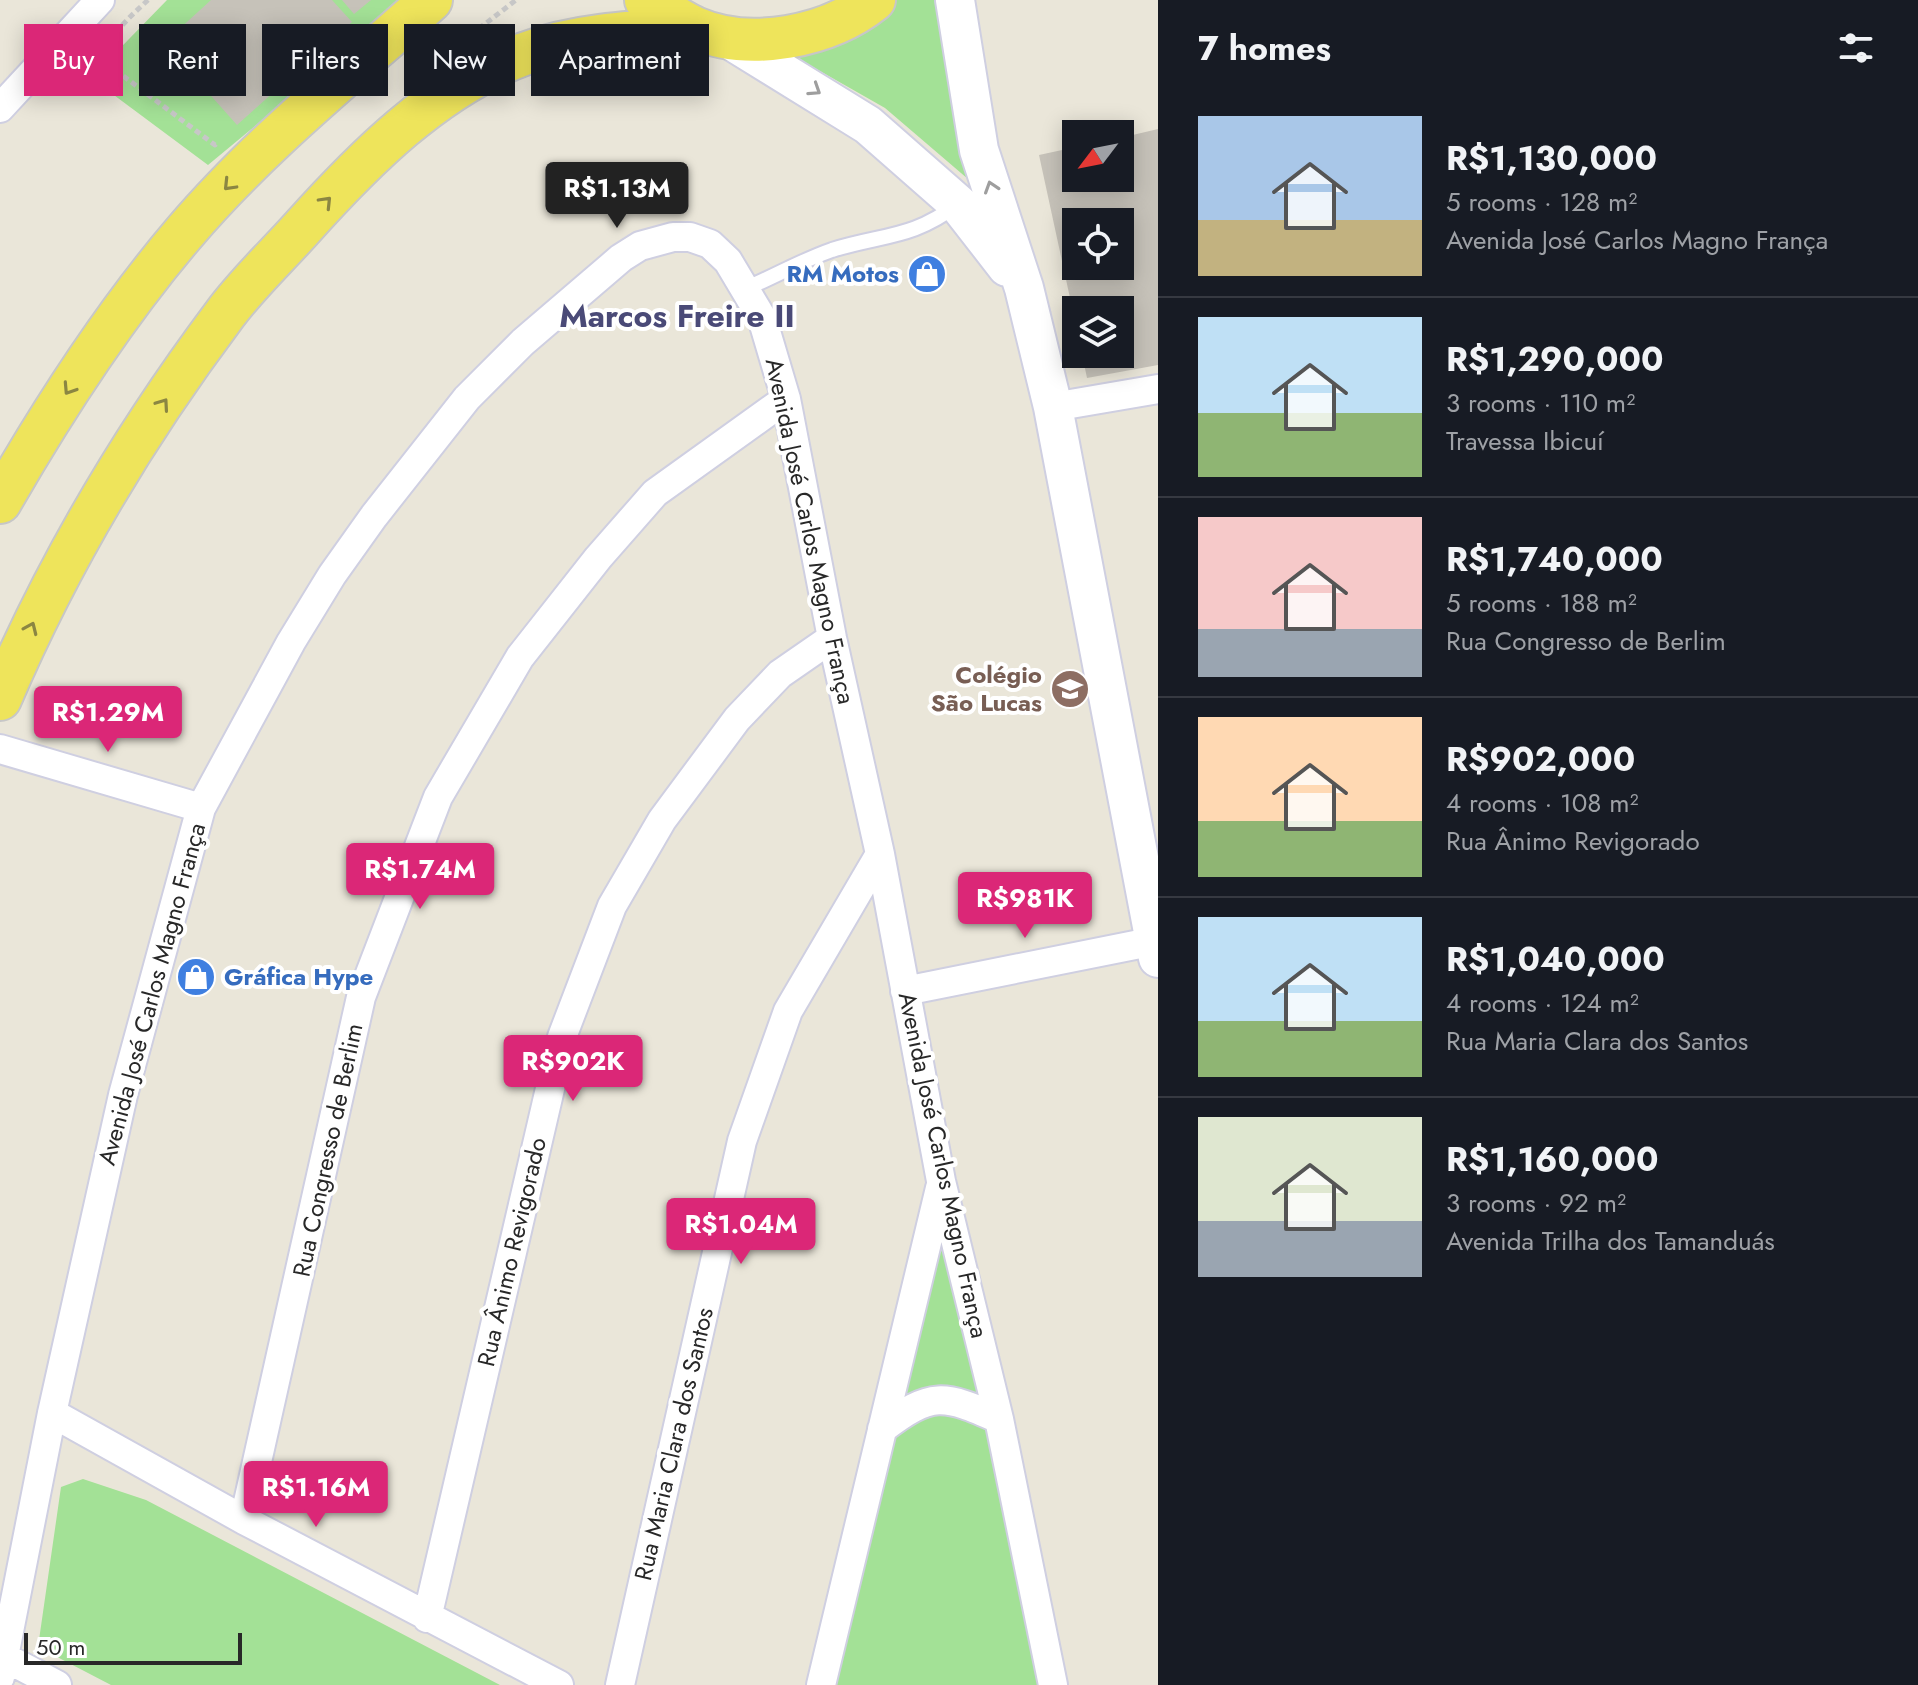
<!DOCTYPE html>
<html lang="en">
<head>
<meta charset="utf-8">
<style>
	:root { --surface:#171b24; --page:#20242c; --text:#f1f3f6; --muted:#9ea1a6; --line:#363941; --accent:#db2777 }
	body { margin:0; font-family:Jost,sans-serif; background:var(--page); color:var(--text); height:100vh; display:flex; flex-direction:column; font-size:30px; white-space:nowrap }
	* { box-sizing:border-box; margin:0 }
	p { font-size:26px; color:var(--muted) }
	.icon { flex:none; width:44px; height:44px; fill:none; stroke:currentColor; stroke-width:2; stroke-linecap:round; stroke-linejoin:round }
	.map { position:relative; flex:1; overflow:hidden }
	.panel { display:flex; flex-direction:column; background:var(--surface); width:760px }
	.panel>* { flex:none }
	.top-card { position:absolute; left:24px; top:24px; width:760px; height:72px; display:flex; gap:16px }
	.needle { width:52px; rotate:238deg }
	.fabs { position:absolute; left:1062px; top:120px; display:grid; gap:16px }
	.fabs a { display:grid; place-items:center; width:72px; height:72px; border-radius:0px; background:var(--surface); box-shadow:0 4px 20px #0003; font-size:40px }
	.scale { position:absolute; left:24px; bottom:20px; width:218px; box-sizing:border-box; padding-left:8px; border:4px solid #282828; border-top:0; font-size:22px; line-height:28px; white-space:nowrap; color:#282828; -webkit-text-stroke:6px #fff; paint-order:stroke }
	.price { position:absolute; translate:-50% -68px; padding:0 18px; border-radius:8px; background:var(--accent); color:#fff; font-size:26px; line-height:52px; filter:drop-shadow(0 2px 4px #0008) }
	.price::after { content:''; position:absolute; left:50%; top:48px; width:24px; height:18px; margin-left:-12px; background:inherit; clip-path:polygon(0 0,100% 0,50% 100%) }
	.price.on { background:#222; color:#fff }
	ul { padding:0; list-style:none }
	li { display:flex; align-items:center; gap:24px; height:200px; padding:0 40px }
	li+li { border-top:2px solid var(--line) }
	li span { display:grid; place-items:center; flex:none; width:224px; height:160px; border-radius:0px; color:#555 }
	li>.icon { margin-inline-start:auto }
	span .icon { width:96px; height:96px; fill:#fffc; stroke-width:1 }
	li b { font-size:34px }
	h2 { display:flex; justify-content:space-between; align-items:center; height:96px; padding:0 40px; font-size:34px }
	.chip { padding:0 28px; border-radius:0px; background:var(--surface); box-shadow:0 4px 20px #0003; font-size:28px; line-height:72px }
	.chip.on { background:var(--accent); color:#fff }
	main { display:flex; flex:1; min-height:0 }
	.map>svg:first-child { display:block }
	.green { fill:#a3e196 }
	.building { fill:#c6c2b9; fill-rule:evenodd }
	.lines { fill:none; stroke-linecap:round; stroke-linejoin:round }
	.lane-casing { stroke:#cfcfe1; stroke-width:18 }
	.street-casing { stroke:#cfcfe1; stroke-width:32 }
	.secondary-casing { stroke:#cfcfe1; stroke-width:42 }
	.primary-casing { stroke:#c7c7c7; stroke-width:46 }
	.path { stroke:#c7c7c7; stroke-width:5; stroke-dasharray:6 4; stroke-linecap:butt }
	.lane { stroke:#fff; stroke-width:14 }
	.street { stroke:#fff; stroke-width:28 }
	.secondary { stroke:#fff; stroke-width:38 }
	.primary { stroke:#eee45b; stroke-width:42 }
	.oneway { stroke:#9e9e9e }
	.oneway2 { stroke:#8b8642 }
	.labels { text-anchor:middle; stroke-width:8; stroke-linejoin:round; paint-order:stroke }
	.shop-label { font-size:24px; font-weight:bold; fill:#366cbe; stroke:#fff; text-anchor:end }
	.street-label { font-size:24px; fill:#282828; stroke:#fff }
	.education-label { font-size:24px; font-weight:bold; fill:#785e54; stroke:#fff; text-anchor:end }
	.district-label { font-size:32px; font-weight:bold; fill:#4a4a77; stroke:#fff }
</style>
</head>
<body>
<main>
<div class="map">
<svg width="1158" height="1685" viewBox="0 0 1158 1685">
	<rect width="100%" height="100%" fill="#eae6d9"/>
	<!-- green -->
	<path class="green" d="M167 0H407L208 165 91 78Z
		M894 0H946L968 179 885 108 776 46Z
		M940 1222 987 1407 902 1405Z
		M937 1412 990 1424 1048 1685H823L889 1435Z
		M83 1479 146 1500 500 1685H111L38 1647 61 1487Z"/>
	<!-- building -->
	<path class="building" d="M211 0H332L352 22 237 125 164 43Z
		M342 0H371L354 14Z
		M1158 129V365L1087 378 1082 354H1120V310H1076L1075 321 1039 155 1076 147V178H1120V138ZM1076 222H1120V266H1076Z"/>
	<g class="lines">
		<defs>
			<path id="lane" d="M747 288C775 276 803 260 832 250 883 234 912 239 958 204"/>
			<path id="street" d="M0 108 100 0
				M1053 407 1158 389
				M0 749 201 808
				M905 991 1155 941
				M52 1413 244 1520 559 1685
				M882 1429C932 1391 943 1394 999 1419
				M244 1520 361 997 438 797 520 657 598 558 655 493 786 399
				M427 1618 562 1037 612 906 662 820 737 719 780 674 832 638
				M4 1657 57 1685
				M0 1677 52 1413 123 1095 201 808 291 642 332 575 374 516 467 398 523 342 621 258 640 246 673 237H690L710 244 728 261 762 318 786 399 832 638 880 854 941 1181 999 1419 1053 1685
				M620 1685 742 1141 788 1011 880 854
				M821 1685 940 1188"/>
			<path id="secondary" d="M955 0 979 150 1024 288 1053 407 1158 958
				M724 36 868 125 958 204 1007 267"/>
			<path id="primary" d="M646 0C662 9 678 20 695 28 750 52 828 37 874 0
				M0 502C54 408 113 316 184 233 257 147 347 75 431 0
				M0 699C59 561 135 434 225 314 248 283 277 256 302 228 363 160 436 86 524 54 578 33 639 32 697 29"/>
		</defs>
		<!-- lane casing -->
		<use href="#lane" class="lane-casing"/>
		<!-- street casing -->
		<use href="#street" class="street-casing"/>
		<!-- secondary casing -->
		<use href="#secondary" class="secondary-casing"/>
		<!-- primary casing -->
		<use href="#primary" class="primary-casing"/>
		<!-- path -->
		<path class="path" d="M148 0C132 15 103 39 106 63L215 145 218 142
			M463 41 516 0"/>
		<!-- lane -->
		<use href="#lane" class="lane"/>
		<!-- street -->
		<use href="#street" class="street"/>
		<!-- secondary -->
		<use href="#secondary" class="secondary"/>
		<!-- primary -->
		<use href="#primary" class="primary"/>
	</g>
	<!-- one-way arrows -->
	<defs><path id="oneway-chevron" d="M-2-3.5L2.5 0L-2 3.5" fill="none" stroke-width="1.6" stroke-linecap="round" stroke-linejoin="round" transform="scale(2)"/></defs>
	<g class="oneway">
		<use href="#oneway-chevron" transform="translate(815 90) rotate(33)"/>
		<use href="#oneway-chevron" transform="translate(991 187) rotate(-108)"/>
	</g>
	<g class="oneway2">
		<use href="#oneway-chevron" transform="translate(229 185) rotate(134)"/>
		<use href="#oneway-chevron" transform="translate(326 202) rotate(-46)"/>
		<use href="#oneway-chevron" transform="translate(69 389) rotate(123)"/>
		<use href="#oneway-chevron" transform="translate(163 404) rotate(-55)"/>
		<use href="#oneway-chevron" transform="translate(31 628) rotate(-66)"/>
	</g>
	<!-- icons -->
	<defs>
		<symbol id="shop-disc" viewBox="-11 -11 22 22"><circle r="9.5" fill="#3f7fe0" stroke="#fff"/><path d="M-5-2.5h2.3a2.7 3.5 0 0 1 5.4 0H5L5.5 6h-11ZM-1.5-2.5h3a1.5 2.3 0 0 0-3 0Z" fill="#fff"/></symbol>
		<symbol id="school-disc" viewBox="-11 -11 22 22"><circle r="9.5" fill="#8d6e63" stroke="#fff"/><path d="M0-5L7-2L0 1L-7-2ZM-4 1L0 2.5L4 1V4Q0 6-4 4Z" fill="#fff"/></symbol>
	</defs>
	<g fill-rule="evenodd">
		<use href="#shop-disc" x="905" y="252" width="44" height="44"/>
		<use href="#school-disc" x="1048" y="667" width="44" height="44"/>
		<use href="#shop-disc" x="174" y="955" width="44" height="44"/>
	</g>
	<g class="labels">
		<!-- shop labels -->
		<g class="shop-label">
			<text x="899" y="282">RM Motos</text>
			<text x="224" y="985" text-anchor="start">Gráfica Hype</text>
		</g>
		<!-- street labels -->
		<g class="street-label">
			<text transform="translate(810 531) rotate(78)" y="8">Avenida José Carlos Magno França</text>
			<text transform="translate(152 994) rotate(-75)" y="8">Avenida José Carlos Magno França</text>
			<text transform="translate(328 1150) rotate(-78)" y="8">Rua Congresso de Berlim</text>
			<text transform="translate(943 1165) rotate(78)" y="8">Avenida José Carlos Magno França</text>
			<text transform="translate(512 1252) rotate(-77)" y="8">Rua Ânimo Revigorado</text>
			<text transform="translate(674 1444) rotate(-77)" y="8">Rua Maria Clara dos Santos</text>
		</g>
		<!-- education labels -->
		<g class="education-label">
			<text x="1042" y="683">Colégio<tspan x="1042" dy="28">São Lucas</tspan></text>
		</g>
		<!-- district labels -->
		<g class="district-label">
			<text x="677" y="327">Marcos Freire II</text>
		</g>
	</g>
</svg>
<div class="fabs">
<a><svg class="needle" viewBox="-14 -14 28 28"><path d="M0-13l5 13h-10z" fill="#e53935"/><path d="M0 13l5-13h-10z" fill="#9ea1a6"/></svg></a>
<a><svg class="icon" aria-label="locate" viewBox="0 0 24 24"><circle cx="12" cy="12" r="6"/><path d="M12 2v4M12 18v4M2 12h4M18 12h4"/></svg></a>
<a><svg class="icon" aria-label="layers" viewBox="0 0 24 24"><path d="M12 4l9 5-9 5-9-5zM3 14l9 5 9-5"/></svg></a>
</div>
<div class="scale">50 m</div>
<b class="price on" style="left:617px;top:230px">R$1.13M</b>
<b class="price" style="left:108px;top:754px">R$1.29M</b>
<b class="price" style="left:420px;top:911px">R$1.74M</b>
<b class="price" style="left:1025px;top:940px">R$981K</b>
<b class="price" style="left:573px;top:1103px">R$902K</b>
<b class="price" style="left:741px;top:1266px">R$1.04M</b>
<b class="price" style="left:316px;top:1529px">R$1.16M</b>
<div class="top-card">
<a class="chip on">Buy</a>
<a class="chip">Rent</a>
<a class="chip">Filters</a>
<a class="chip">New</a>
<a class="chip">Apartment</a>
</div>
</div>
<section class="panel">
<h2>7 homes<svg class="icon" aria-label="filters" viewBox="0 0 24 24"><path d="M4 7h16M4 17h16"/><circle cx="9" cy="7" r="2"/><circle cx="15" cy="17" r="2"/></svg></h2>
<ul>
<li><span style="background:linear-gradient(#a9c7e8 65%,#c2b280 0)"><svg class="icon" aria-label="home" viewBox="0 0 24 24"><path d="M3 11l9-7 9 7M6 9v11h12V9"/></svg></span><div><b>R$1,130,000</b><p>5 rooms · 128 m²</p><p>Avenida José Carlos Magno França</p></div></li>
<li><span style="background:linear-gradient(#bfe0f5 60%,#8fb573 0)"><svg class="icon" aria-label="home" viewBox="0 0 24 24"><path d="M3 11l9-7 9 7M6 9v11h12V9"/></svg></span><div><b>R$1,290,000</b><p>3 rooms · 110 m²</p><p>Travessa Ibicuí</p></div></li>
<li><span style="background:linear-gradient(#f6c9c9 70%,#9aa5b1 0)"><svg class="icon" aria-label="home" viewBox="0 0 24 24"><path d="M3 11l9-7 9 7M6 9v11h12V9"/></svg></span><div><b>R$1,740,000</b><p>5 rooms · 188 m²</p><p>Rua Congresso de Berlim</p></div></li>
<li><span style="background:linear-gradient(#ffd9b3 65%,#8fb573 0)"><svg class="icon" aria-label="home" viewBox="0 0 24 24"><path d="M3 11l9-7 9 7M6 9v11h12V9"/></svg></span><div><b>R$902,000</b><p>4 rooms · 108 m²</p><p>Rua Ânimo Revigorado</p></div></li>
<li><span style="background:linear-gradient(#bfe0f5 65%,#8fb573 0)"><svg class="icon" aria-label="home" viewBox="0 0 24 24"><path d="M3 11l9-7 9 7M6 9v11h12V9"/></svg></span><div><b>R$1,040,000</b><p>4 rooms · 124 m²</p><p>Rua Maria Clara dos Santos</p></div></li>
<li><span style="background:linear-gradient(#dfe7d0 65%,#9aa5b1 0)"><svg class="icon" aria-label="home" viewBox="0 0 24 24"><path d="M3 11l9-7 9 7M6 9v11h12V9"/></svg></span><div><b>R$1,160,000</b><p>3 rooms · 92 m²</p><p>Avenida Trilha dos Tamanduás</p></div></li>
</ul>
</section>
</main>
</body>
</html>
